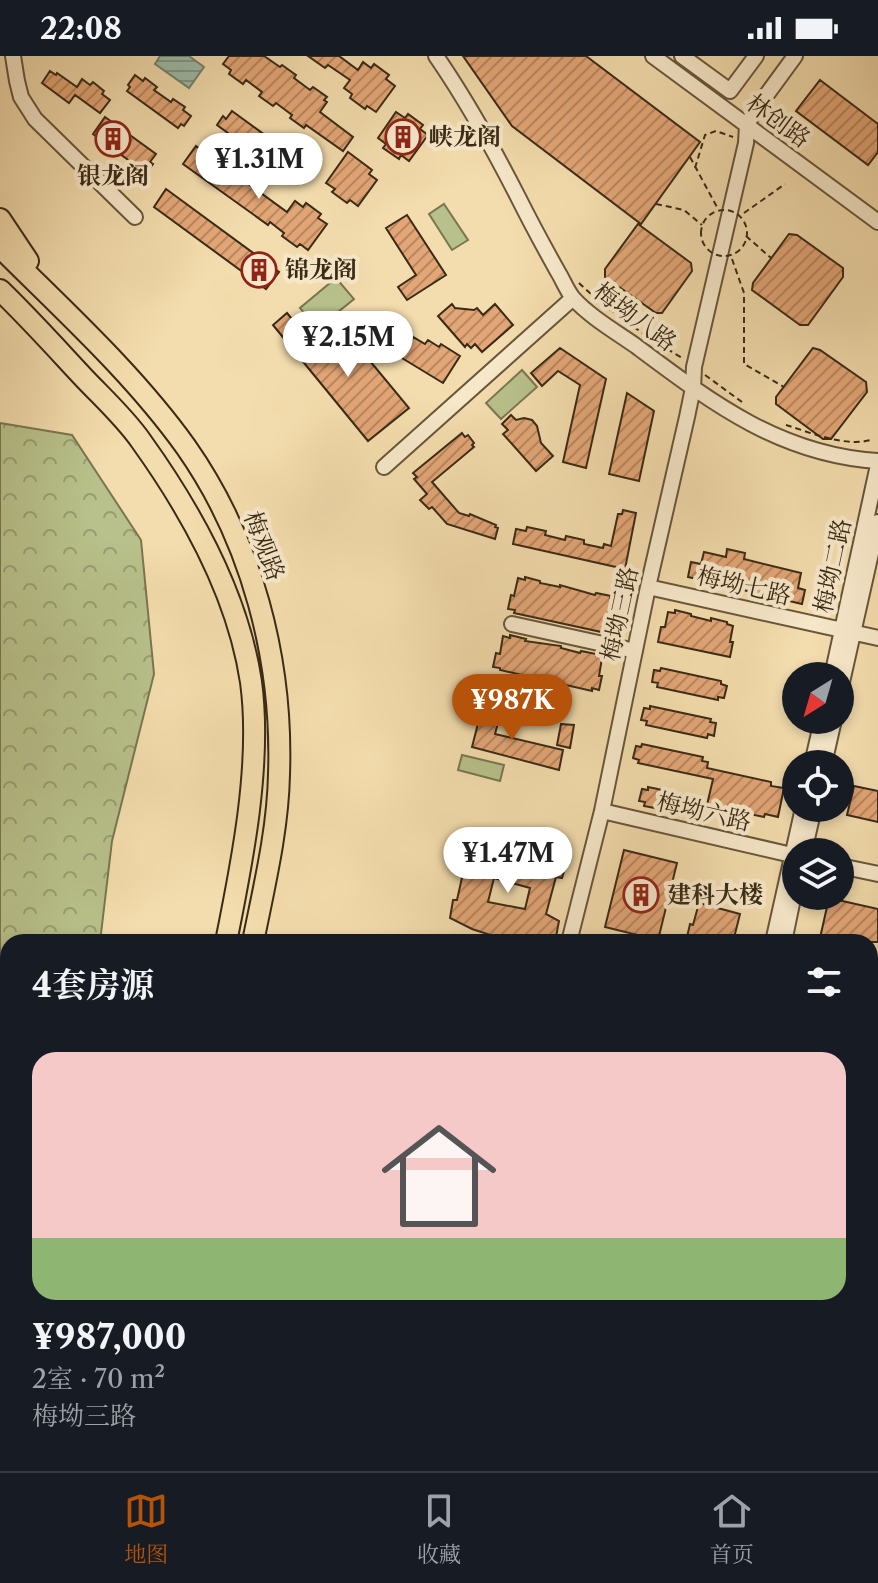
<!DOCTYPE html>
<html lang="zh">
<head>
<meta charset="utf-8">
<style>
	:root { --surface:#171b24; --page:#242831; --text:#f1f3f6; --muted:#9ea1a6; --line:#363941; --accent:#b45309 }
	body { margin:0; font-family:"Libre Caslon Text","Noto Serif SC",serif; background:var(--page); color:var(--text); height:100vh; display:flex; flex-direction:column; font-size:30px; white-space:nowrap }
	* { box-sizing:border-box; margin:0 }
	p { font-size:26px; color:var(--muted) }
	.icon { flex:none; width:44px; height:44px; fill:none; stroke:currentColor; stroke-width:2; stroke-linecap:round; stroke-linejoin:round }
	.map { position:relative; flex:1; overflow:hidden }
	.side { position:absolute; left:0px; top:878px; width:878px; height:538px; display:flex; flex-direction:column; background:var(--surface); border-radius:24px 24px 0 0; box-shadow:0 4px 12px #0003 }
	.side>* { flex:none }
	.needle { width:52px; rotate:217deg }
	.tools { position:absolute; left:782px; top:606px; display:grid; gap:16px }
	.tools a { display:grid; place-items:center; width:72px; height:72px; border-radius:50%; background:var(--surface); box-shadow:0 4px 12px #0003; font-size:40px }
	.price { position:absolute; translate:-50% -68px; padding:0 18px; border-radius:28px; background:#fff; color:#222; font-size:26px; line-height:52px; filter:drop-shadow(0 2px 4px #0008) }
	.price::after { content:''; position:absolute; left:50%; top:48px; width:24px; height:18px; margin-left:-12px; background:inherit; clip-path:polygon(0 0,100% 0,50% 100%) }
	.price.on { background:var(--accent); color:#fff }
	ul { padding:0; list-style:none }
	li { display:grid; align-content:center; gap:16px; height:424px; padding:0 32px }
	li+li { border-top:2px solid var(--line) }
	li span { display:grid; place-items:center; height:248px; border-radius:24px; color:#555 }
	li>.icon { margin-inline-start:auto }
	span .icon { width:144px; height:144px; fill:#fffc; stroke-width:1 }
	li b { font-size:34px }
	h2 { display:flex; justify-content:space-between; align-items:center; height:96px; padding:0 32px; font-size:34px }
	.status { display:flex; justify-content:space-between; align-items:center; height:56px; padding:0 40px; background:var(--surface); direction:ltr }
	.status svg { height:22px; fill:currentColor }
	.tabs { display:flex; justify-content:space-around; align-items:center; height:112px; border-top:2px solid var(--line); background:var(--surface); font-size:22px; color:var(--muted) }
	.tabs a { display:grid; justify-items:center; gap:4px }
	.tabs .on { color:var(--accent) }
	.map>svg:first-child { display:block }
	.forest { fill:url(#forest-crowns); stroke:#797650; stroke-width:2 }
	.pitch { fill:#b8c18b; stroke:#797650; stroke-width:2 }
	.water { fill:url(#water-rules); stroke:#74826e; stroke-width:2 }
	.building { fill:url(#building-hatch); stroke:#3a2a15; stroke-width:2; fill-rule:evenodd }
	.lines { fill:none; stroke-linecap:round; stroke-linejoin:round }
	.minor-casing { stroke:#68563b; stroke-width:18 }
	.highway-casing { stroke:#3a2a15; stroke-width:24 }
	.path { stroke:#3a2a15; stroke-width:2; stroke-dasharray:6 4; stroke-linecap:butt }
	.minor { stroke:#f7e8ca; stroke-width:14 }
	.highway { stroke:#f3dcad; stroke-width:20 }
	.path-bridge { stroke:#3a2a15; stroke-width:2; stroke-dasharray:6 4; stroke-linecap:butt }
	.labels { text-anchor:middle; stroke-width:8; stroke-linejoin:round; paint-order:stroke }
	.street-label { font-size:24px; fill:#3a2a15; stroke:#f7e8ca }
	.poi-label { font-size:24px; font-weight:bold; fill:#3a2a15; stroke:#f7e8ca; text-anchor:start }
</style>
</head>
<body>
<div class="status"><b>22:08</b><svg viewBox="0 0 49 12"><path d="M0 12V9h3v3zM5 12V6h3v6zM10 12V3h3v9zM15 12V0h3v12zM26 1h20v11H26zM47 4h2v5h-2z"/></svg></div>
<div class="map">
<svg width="878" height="1415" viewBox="0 0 878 1415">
	<defs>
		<pattern id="forest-crowns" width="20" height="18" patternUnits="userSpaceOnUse" patternTransform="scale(2)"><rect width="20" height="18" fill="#b8c18b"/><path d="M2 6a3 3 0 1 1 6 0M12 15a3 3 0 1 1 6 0" fill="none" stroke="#979d70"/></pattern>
		<pattern id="water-rules" width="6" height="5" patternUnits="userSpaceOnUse" patternTransform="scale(2)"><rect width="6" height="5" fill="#9bbca9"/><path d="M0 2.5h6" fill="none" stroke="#7f9988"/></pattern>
		<pattern id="building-hatch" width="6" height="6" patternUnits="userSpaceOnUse" patternTransform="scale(2)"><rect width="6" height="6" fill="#e3a676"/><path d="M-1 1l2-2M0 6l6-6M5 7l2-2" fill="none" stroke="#b98760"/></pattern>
	</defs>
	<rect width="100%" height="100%" fill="#f3dcad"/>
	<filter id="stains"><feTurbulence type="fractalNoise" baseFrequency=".0025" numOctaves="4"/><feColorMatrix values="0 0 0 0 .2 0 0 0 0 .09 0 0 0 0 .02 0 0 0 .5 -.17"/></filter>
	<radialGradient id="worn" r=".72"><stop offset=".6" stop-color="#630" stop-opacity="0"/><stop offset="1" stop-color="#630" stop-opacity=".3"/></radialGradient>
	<!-- forest -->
	<path class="forest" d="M0 367 72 379 141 484 154 618 112 785 100 886H8V1408H562L574 1415H0Z"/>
	<!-- pitch -->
	<path class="pitch" d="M444 148 468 184 452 194 429 158Z
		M336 222 354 243 317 273 300 252Z
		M522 314 537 331 501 363 486 347Z
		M462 699 504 709 500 725 458 714Z"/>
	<!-- water -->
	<path class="water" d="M160 0H189L204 11 189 32 155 8Z"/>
	<!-- building -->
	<path class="building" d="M229 0H264L280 11 282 9 296 19 294 22 310 34 313 31 327 41 324 44 327 46 320 56 353 81 343 95 306 69 304 72 290 62 292 59 276 47 273 50 259 40 262 36 246 24 243 28 229 18 231 14 223 8Z
		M308 0H339L358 14 363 6 371 12 374 8 389 19 386 23 395 30 376 56 367 50 365 53 350 42 352 38 344 32 350 24 328 9 325 12Z
		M463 0H586L700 86 641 168 512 70Z
		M50 15 56 19 57 17 77 31 82 23 90 29 93 26 104 35 102 38 110 44 100 57 75 39 69 47 42 27Z
		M135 19 143 25 145 22 157 31 154 34 171 46 173 43 185 51 183 54 191 60 184 70 181 68 178 72 127 35 130 31 128 29Z
		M820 24 878 68V96L868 109 796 55Z
		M232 55 306 109 301 117 304 119 297 128 217 69 223 60 226 63Z
		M396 56 405 62 408 58 423 69 420 73 428 79 409 105 401 99 399 103 383 92 386 88 378 82Z
		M105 61 156 98 150 106 153 108 146 117 93 78Z
		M196 90 287 156 295 145 303 151 306 147 321 158 318 162 327 168 308 194 300 188 297 191 282 180 284 177 270 166 268 169 183 108Z
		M348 96 372 114 369 118 377 124 358 150 350 144 347 147 332 136 335 133 326 127Z
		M166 133 279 216 266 233 154 151Z
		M407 159 446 219 407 244 398 231 416 219 386 172Z
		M638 168 691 207 692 215 662 257H656L605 221V213Z
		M789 178 797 179 843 212V221L808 269H800L752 234 753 227Z
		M452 248 455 252 474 254 477 252 483 259 495 248 513 269 482 296 475 288 471 292 467 288 465 291 438 260Z
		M287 257 320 297 346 276 409 352 368 385 273 269Z
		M367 261 410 287 413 281 425 288 428 284 439 291 441 288 460 300 443 327 359 276Z
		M560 292 606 323 586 412 563 406 580 329 558 315 542 330 531 317Z
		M813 292 820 294 866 326 867 336 831 383H823L776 348V341Z
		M627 337 654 355 639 425 609 418Z
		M511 359 516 364 524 362 532 364 537 370 541 387 553 400 536 415 503 378 508 374 502 368Z
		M462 377 465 381 468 379 474 387 472 389 474 391 432 426 459 457 469 460 470 458 496 469 495 471 498 472 495 483 447 468 432 451 429 453 420 444 427 438 414 423 417 421 413 417Z
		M623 454 636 457 625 513 513 488 516 473 526 475 527 471 546 475 545 479 565 484 566 480 584 484V488L603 492 604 488 611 490 618 458H622Z
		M727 493 745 497 744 503 801 517 798 532 805 534 802 548 688 521 691 506 701 508 704 496 726 501Z
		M525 521 540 525V527L560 531V529L595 539 596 537 611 540 610 542 617 544 613 562H616L614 576 607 574 606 577 514 557 515 554 508 553 511 539 514 540 518 522 525 524Z
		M675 554 691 558V560L711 565V562L727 566V568L733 570 730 586H733L730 601 658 586 661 571H665L668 556 675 557Z
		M510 579 526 583 525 585 561 590V592L580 597 581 595 596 598V600L602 602 599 620H602L599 634 592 632V635L500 614V612L493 611 496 597 500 598 503 580 510 582Z
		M661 612 721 625V628L727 630 724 642 718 641V644L657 631 658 627 652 626 654 614 660 615Z
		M483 648 502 652 495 678 563 694 559 714 472 691Z
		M650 650 711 663 710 666 716 667 714 680 708 678 707 682 646 669 647 665 641 664 644 652 650 653Z
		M561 668 574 669 570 692 557 689Z
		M642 688 703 701 702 705 708 706 707 712 771 726V730L784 732 778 761 765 758 764 761 707 749 713 723 638 707 639 704 633 702 636 690 641 691Z
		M854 730 878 735V766L847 759Z
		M648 731 701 742 698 757 691 756V759L644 750 645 746 639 745 642 733 648 734Z
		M470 786 507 796 509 790 523 793V797L566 809 562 822 556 821 546 858 559 865 555 886H512L472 873 450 862 453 844H457ZM494 822 530 832 525 853 488 846Z
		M624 794 677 807 658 884 605 871Z
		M829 842 878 853V886H839L820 882Z
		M699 847 740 858 733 886H706L687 881 690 868 693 869Z"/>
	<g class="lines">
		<defs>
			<path id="minor" d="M13 0 17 25 21 41 35 63 135 161
				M436 0C467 45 493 92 518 141 531 167 544 191 558 216 563 224 567 235 573 242 589 260 616 276 636 290 711 346 780 399 878 405
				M653 0 878 166
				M682 0 730 35 756 0
				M384 411 573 242
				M648 531 878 582
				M512 568 635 595
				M832 620 878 409
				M840 635 878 466
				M812 708 822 664
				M824 708 834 664
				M602 755 796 800
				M804 796 814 752
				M840 810 878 818
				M569 886 602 755 648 531 687 361 693 332 694 311 746 87 747 69 754 56 795 0
				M773 886 803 752
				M784 886 796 828
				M870 1089 878 1090
				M870 1221 878 1231
				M870 1313 878 1307
				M870 1401 878 1412
				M786 1408 792 1415"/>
			<path id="highway" d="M0 163 28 205
				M0 191C64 255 133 317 186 391 252 485 283 604 279 718 278 774 264 831 253 886
				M0 234C29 262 56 292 84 322 103 342 125 362 141 385 192 456 238 539 251 626 262 707 242 807 226 886
				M122 1415 123 1408
				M148 1415 149 1408"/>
		</defs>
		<!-- minor casing -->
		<use href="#minor" class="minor-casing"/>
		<!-- highway casing -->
		<use href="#highway" class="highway-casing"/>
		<!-- path -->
		<path class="path" d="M690 101 718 153
			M695 112 705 79 716 75 733 81
			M656 148 684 154 702 169
			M744 157 785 128
			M746 180 771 202
			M732 203 744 237V308L784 331
			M579 227C607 254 651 284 684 303
			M705 319 742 346
			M786 369C812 377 844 391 871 384
			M320 1408 329 1415
			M433 1408 434 1415
			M295 1415V1408
			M417 1415 430 1408"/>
		<!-- minor -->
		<use href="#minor" class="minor"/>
		<!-- highway -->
		<use href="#highway" class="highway"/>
		<!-- path-bridge -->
		<path class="path-bridge" d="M701 177a23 23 0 1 1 46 0a23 23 0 1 1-46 0Z"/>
	</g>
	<!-- icons -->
	<defs>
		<symbol id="building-ring" viewBox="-11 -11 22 22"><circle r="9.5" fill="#f7e8ca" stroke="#8f2418" stroke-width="1.5"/><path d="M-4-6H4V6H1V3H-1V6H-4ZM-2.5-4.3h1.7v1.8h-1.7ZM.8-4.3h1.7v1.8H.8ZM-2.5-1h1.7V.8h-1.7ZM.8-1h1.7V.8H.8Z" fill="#8f2418"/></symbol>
	</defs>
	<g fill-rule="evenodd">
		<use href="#building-ring" x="383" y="61" width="40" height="40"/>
		<use href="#building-ring" x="93" y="63" width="40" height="40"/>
		<use href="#building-ring" x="239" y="194" width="40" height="40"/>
		<use href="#building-ring" x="621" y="819" width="40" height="40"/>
	</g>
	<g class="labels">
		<!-- street labels -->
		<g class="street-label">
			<text transform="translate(778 65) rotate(36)" y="8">林创路</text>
			<text transform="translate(635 261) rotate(37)" y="8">梅坳八路</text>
			<text transform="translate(264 490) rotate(69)" y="8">梅观路</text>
			<text transform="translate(833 510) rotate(-78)" y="8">梅坳二路</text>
			<text transform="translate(744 530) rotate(13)" y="8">梅坳七路</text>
			<text transform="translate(620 558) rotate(-78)" y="8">梅坳三路</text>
			<text transform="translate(704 756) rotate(13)" y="8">梅坳六路</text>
		</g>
		<!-- poi labels -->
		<g class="poi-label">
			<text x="429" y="89">峡龙阁</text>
			<text x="113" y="128" text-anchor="middle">银龙阁</text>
			<text x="285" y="222">锦龙阁</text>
			<text x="667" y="847">建科大楼</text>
		</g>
	</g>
	<rect width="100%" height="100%" filter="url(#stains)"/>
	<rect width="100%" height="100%" fill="url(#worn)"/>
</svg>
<div class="tools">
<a><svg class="needle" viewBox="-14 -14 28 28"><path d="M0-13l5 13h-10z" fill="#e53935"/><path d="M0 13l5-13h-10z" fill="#9ea1a6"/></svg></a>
<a><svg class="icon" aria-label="locate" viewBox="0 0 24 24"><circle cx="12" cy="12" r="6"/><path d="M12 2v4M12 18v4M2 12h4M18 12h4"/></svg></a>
<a><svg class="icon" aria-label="layers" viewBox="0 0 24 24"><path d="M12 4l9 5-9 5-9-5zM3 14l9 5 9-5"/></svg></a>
</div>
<b class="price" style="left:259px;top:145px">¥1.31M</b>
<b class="price" style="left:348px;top:323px">¥2.15M</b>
<b class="price on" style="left:512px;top:686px">¥987K</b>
<b class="price" style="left:508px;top:839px">¥1.47M</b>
<section class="side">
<h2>4套房源<svg class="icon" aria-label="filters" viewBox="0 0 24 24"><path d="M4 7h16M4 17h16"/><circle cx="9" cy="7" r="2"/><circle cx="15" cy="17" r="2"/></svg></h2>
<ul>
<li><span style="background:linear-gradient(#f6c9c9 75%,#8fb573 0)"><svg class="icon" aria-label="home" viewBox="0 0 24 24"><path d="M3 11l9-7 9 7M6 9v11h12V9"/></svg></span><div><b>¥987,000</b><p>2室 · 70 m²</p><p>梅坳三路</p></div></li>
</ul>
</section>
</div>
<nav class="tabs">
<a class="on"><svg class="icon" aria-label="map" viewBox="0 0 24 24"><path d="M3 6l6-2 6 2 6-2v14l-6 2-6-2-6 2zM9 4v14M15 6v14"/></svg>地图</a>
<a><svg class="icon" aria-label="saved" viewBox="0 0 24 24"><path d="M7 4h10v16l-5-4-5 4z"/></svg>收藏</a>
<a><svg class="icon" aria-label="home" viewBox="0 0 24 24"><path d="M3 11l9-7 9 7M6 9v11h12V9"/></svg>首页</a>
</nav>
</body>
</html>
